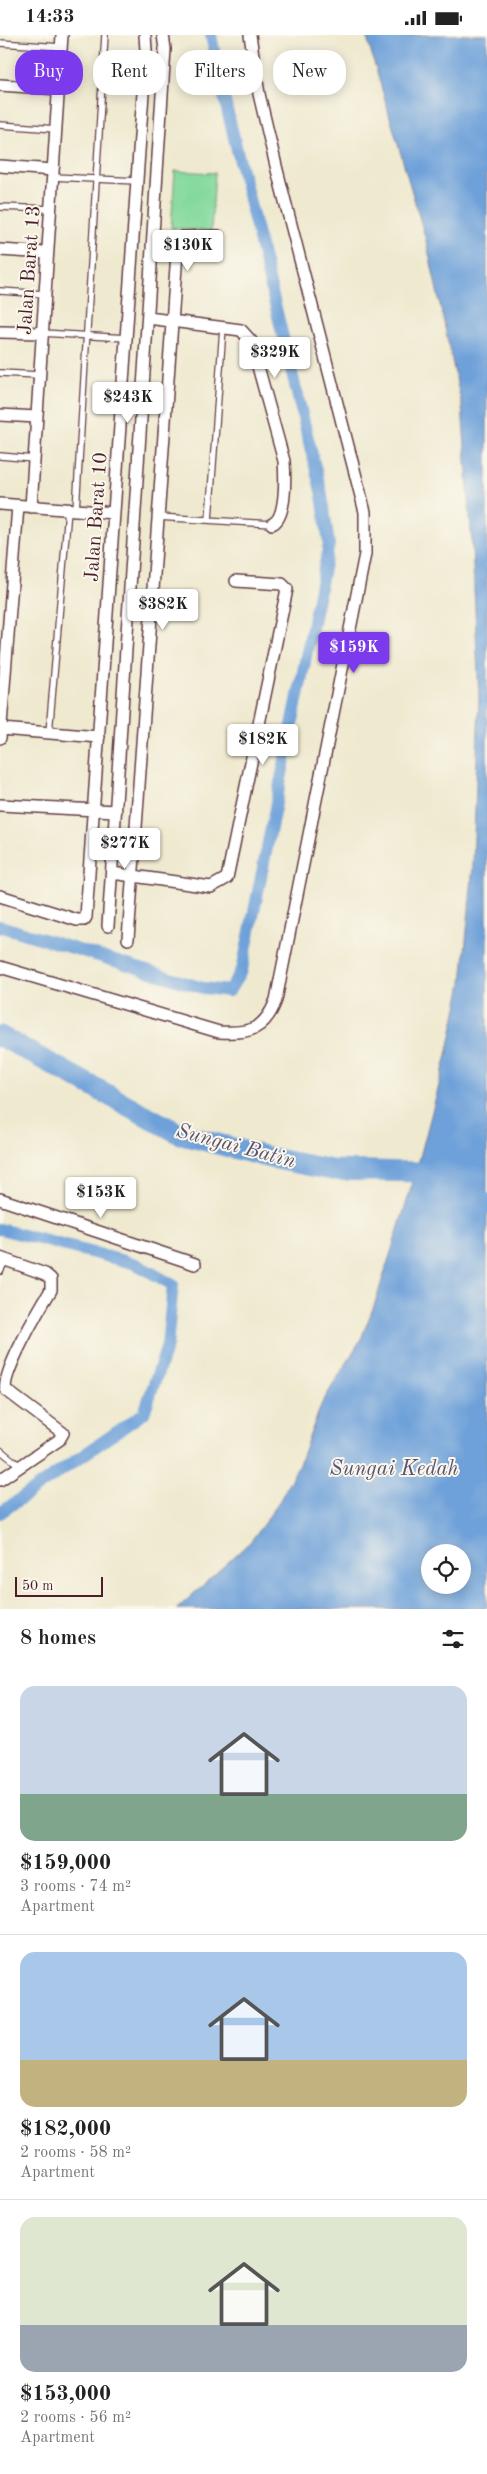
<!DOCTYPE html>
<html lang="en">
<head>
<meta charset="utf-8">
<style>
	:root { --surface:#fff; --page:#f6f6f6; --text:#222; --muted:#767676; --line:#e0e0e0; --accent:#7c3aed }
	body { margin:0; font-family:"Old Standard TT",serif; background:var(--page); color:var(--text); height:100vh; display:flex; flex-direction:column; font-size:19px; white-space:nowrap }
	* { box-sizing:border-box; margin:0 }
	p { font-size:16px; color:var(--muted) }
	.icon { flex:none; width:28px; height:28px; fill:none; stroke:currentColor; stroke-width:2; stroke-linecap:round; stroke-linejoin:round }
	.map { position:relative; height:1574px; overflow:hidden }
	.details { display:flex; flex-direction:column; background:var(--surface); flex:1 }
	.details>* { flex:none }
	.hud { position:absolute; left:15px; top:15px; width:458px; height:45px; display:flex; gap:10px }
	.fabs { position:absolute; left:421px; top:1509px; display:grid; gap:10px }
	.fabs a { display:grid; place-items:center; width:50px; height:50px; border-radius:50%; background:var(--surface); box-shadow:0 2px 12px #0003; font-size:25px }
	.scale { position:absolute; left:15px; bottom:12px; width:88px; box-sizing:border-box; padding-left:5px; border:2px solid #4a1f2b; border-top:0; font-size:14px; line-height:18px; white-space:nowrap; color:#4a1f2b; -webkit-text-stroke:4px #fbf7ec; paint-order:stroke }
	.price { position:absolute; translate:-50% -42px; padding:0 11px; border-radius:5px; background:#fff; color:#222; font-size:16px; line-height:32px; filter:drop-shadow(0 1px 2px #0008) }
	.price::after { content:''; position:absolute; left:50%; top:30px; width:15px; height:11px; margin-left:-8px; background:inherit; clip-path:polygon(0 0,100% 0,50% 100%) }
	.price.current { background:var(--accent); color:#fff }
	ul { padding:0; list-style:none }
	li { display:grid; align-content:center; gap:10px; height:265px; padding:0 20px }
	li+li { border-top:1px solid var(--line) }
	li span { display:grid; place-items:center; height:155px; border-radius:15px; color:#555 }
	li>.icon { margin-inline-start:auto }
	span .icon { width:90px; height:90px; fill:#fffc; stroke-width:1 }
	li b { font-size:21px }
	h2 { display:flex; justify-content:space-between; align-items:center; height:60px; padding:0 20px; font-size:21px }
	.chip { padding:0 18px; border-radius:20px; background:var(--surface); box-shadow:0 2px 12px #0003; font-size:18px; line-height:45px }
	.chip.current { background:var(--accent); color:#fff }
	.status { display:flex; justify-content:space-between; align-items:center; height:35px; padding:0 25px; background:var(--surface); direction:ltr }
	.status svg { height:14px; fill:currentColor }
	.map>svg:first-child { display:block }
	.green { fill:#83d99d; stroke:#667c64 }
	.water { fill:#6ea1d9; stroke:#5c6082; fill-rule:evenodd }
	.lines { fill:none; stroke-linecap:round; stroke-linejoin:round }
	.canal { stroke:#6ea1d9; stroke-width:12 }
	.river { stroke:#6ea1d9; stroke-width:21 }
	.service-casing { stroke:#633d44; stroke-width:8 }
	.minor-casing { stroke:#633d44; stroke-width:14 }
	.service { stroke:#fff; stroke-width:5.5 }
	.minor { stroke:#fff; stroke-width:11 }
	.labels { text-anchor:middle; stroke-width:4; stroke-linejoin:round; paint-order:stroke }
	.street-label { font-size:20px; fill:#4a1f2b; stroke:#fbf7ec }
	.water-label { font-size:21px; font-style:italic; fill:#585371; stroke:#fbf7ec }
</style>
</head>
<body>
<div class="status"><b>14:33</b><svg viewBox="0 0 49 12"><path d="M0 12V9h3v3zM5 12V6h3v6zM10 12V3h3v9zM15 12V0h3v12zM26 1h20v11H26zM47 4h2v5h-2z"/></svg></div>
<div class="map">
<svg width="487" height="1574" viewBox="0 0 487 1574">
	<rect width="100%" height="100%" fill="#fbf7ec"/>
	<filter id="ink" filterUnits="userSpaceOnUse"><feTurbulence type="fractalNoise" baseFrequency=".02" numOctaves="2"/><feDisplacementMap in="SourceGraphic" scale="10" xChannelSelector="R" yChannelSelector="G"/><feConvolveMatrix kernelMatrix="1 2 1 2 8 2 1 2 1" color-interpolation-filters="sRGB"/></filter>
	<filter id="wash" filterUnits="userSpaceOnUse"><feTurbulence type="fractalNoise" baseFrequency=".0096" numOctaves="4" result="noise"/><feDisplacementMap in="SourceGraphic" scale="20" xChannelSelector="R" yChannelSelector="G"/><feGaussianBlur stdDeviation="1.12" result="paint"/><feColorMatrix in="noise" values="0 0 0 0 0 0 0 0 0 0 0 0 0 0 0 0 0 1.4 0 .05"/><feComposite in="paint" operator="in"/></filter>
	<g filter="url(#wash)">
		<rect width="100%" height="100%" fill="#efe9cf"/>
		<!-- green -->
		<path class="green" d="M175 136 215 138 211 196 171 193Z"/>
		<!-- water -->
		<path class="water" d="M366 0H487V1572L484 1574H177L251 1506 278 1469 298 1431 322 1368 361 1304 375 1268 416 1137 447 1020 462 948 473 831 479 663 472 509 462 371 426 205ZM430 1518H462V1550H430Z"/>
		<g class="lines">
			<!-- canal -->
			<path class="canal" d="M0 891 203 953 229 956 242 935 329 509 322 460 222 54 211 0
				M0 1194 136 1229 173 1250 167 1311 144 1378 0 1478"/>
			<!-- river -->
			<path class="river" d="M0 1001 180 1099 271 1123 332 1135 416 1137 487 1169"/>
		</g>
	</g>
	<g filter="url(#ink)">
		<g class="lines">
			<defs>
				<path id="service" d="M0 8 61 12
					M0 90 56 94
					M53 142 137 146
					M0 172 50 174
					M0 256 45 259
					M42 298 127 303
					M0 338 39 340
					M0 421 34 424
					M76 475 105 0
					M158 482 272 489
					M209 485 223 293
					M49 698 68 475
					M0 1236 6 1225
					M0 1415 20 1431"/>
				<path id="minor" d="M0 50 58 54
					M0 131 53 135
					M0 215 47 218
					M148 283 241 295 251 306 284 426C285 441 287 483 272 489
					M0 297 42 298
					M0 380 37 382
					M0 469 114 478
					M31 472 62 0
					M1 694 99 702
					M0 703 18 471
					M0 770 116 776
					M112 838 211 852 227 843 287 554 282 549 236 546
					M0 861 77 885H84L86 882 146 15 145 0
					M108 891 165 14 163 0
					M128 904 177 218 178 210 183 202 218 201
					M0 932 219 997C249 999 265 995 276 965L365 519V477L277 135 259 59 250 0
					M0 1164 195 1229
					M0 1223 45 1239 51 1244V1255C41 1271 0 1341 6 1355L63 1398 59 1405 0 1445"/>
			</defs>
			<!-- service casing -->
			<use href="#service" class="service-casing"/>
			<!-- minor casing -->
			<use href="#minor" class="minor-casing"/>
			<!-- service -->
			<use href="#service" class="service"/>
			<!-- minor -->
			<use href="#minor" class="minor"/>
		</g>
	</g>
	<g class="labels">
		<!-- street labels -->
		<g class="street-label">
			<text transform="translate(28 235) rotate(-86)" y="7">Jalan Barat 13</text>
			<text transform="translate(95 482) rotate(-86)" y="7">Jalan Barat 10</text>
		</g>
		<!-- water labels -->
		<g class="water-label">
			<text transform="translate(236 1110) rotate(15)" y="7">Sungai Batin</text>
			<text x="394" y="1440">Sungai Kedah</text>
		</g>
	</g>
</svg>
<div class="fabs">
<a><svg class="icon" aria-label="locate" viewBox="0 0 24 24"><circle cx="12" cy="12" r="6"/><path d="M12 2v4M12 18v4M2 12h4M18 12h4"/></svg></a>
</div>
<div class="scale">50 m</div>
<b class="price" style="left:188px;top:237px">$130K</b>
<b class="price" style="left:275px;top:344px">$329K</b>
<b class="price" style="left:128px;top:389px">$243K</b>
<b class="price" style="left:163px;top:596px">$382K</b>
<b class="price current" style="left:354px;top:639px">$159K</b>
<b class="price" style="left:263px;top:731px">$182K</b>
<b class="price" style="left:125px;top:835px">$277K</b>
<b class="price" style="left:101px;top:1184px">$153K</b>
<div class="hud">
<a class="chip current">Buy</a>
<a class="chip">Rent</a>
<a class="chip">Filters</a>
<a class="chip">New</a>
</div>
</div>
<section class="details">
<h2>8 homes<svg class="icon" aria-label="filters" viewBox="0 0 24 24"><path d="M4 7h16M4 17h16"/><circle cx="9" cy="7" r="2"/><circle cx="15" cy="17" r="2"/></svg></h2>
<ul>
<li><span style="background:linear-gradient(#c9d6e8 70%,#7fa58c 0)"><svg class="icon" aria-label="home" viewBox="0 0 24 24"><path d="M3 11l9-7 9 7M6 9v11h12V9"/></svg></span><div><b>$159,000</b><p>3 rooms · 74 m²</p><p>Apartment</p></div></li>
<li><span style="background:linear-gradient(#a9c7e8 70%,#c2b280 0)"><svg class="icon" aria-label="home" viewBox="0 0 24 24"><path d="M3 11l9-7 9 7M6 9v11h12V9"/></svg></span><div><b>$182,000</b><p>2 rooms · 58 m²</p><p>Apartment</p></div></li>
<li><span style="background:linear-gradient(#dfe7d0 70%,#9aa5b1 0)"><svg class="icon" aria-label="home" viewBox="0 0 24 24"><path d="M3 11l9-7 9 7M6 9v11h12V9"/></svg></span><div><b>$153,000</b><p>2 rooms · 56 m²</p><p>Apartment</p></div></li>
</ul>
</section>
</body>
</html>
